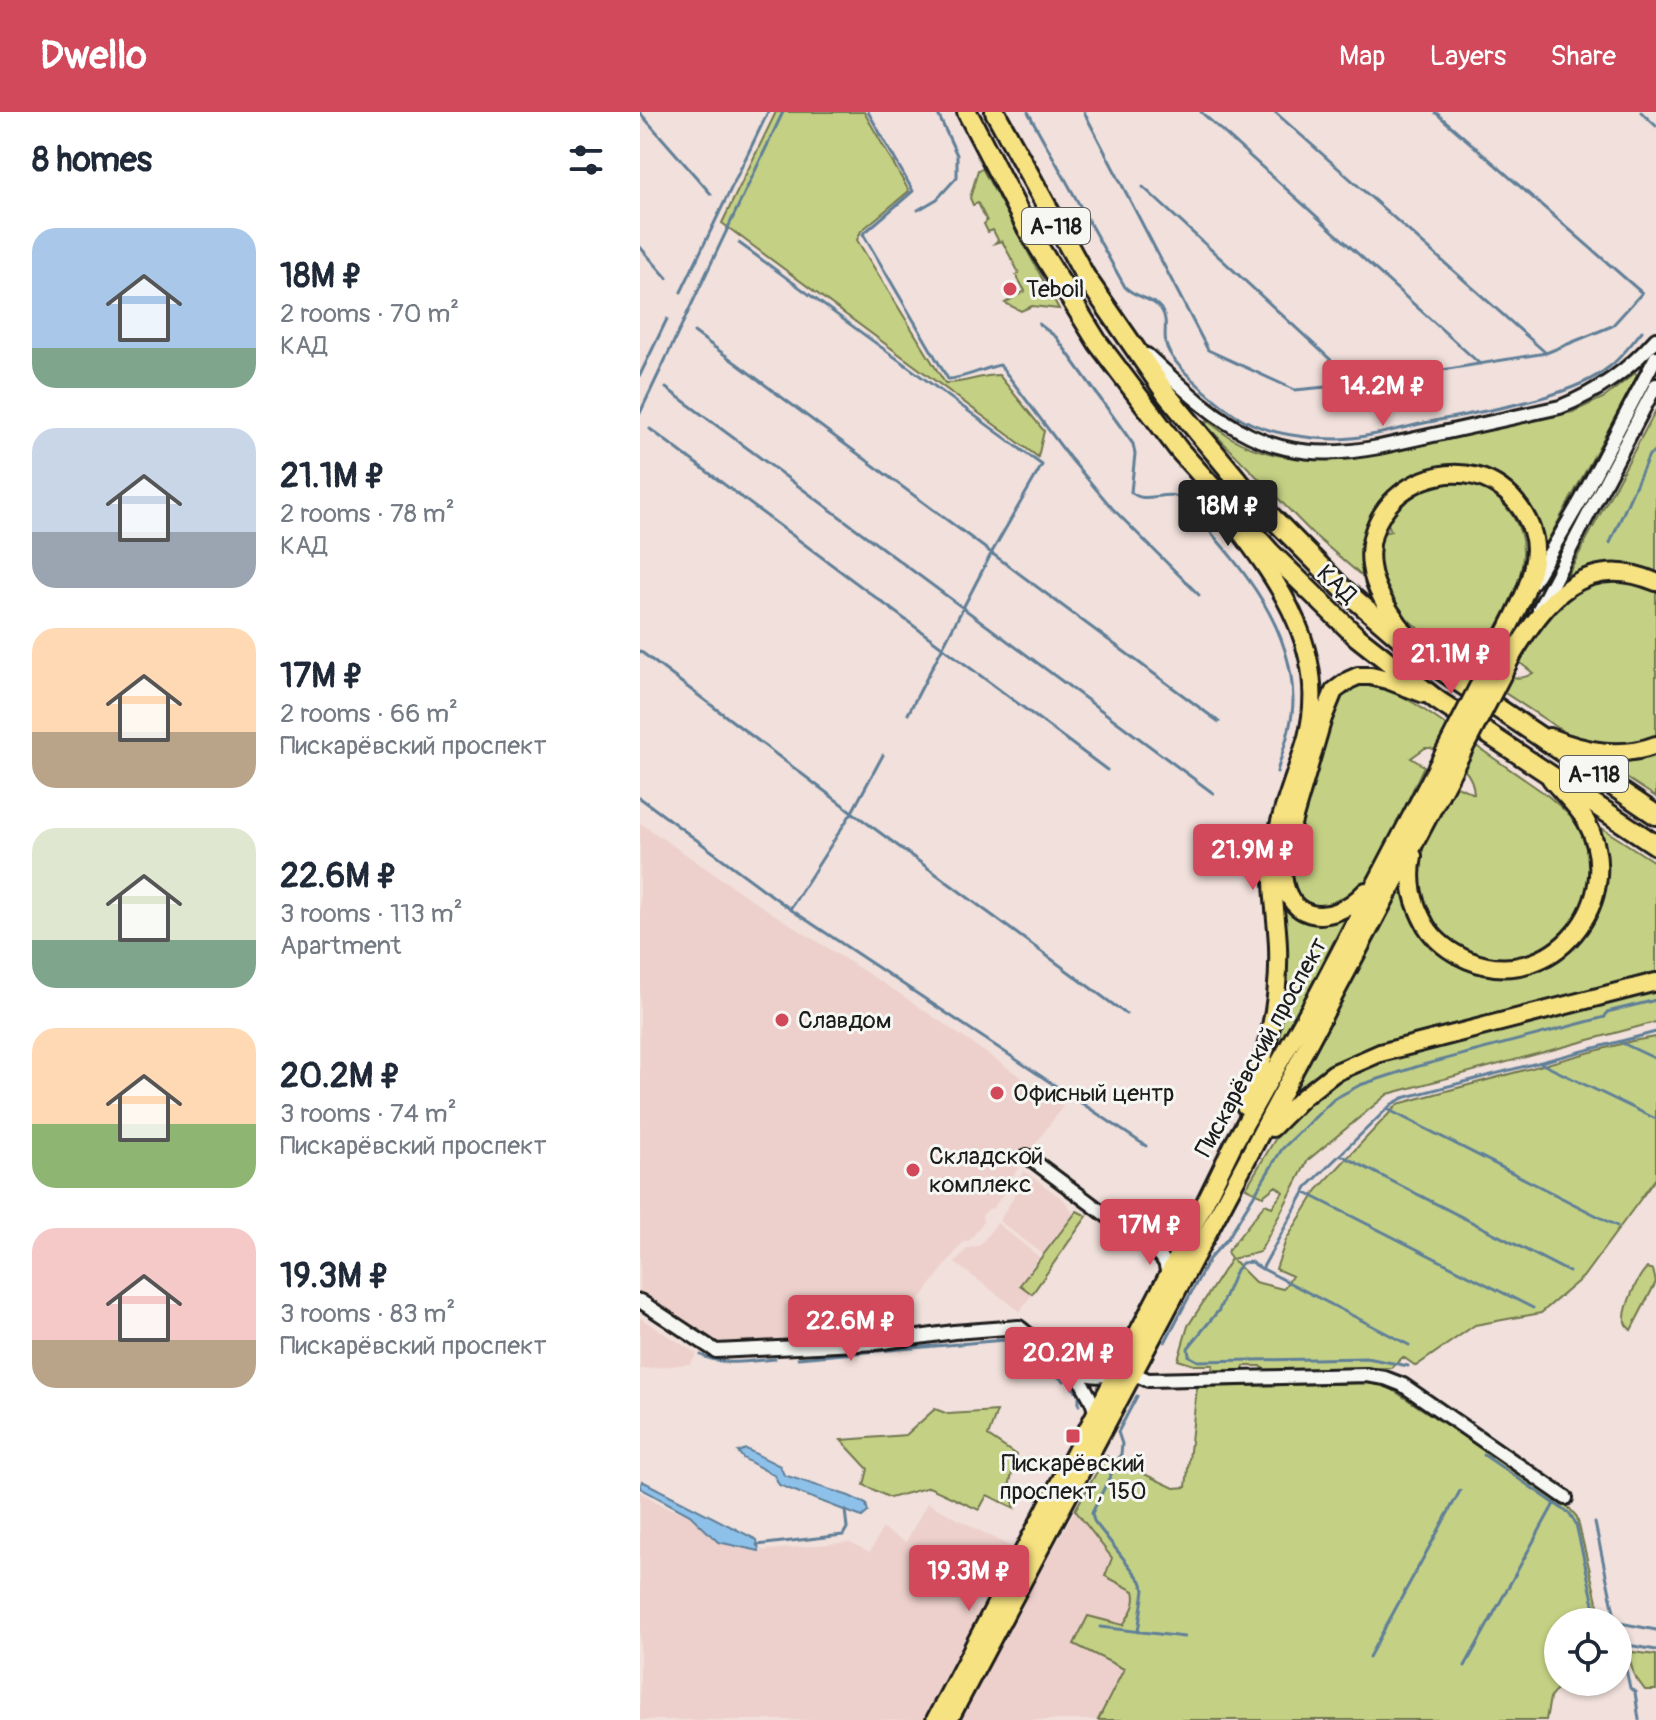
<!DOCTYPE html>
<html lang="en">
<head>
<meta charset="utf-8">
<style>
	:root { --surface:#fff; --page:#f6f6f7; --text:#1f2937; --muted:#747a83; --accent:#d1495b }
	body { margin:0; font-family:Pangolin,sans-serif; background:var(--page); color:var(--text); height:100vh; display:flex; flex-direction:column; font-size:30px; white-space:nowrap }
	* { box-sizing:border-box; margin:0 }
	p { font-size:26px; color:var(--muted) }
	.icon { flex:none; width:44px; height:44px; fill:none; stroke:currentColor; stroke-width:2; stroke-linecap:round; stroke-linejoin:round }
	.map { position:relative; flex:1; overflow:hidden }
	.side { display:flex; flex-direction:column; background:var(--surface); width:640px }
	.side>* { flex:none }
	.buttons { position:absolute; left:904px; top:1496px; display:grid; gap:16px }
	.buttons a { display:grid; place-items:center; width:88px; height:88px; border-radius:50%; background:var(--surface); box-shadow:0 2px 6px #0004; font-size:40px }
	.price { position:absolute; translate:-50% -68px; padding:0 18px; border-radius:8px; background:var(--accent); color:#fff; font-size:26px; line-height:52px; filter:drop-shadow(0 2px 4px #0008) }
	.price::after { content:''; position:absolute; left:50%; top:48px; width:24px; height:18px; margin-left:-12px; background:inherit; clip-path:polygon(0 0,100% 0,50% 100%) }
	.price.selected { background:#222; color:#fff }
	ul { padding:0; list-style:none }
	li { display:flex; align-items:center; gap:24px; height:200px; padding:0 32px }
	li span { display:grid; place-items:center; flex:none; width:224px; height:160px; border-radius:24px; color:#555 }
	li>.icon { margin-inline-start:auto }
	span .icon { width:96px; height:96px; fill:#fffc; stroke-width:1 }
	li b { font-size:34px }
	h2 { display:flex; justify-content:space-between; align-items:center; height:96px; padding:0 32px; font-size:34px }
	header { display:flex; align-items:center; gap:48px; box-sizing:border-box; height:112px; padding:0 40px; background:var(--accent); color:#fff }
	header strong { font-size:38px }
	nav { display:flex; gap:44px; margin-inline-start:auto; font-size:28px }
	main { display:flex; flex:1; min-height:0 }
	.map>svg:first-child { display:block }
	.built { fill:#edd0cb }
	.green { fill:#c4d184; stroke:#707650; stroke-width:2 }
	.water { fill:#8ec1ea; stroke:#607f98; stroke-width:2 }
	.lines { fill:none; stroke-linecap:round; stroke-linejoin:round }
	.stream { stroke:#607f98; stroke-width:3 }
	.minor-casing { stroke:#1c1c1c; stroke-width:18 }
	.major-casing { stroke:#1c1c1c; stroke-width:22 }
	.highway-casing { stroke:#1c1c1c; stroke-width:24 }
	.minor { stroke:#f6f6f2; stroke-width:12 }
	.major { stroke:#f7e281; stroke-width:16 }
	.highway { stroke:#f7e281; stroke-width:18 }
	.major-bridge-casing { stroke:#1c1c1c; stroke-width:22; stroke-linecap:butt }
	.major-bridge { stroke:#f7e281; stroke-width:16 }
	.poi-dot { fill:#d1495b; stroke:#f6f6f2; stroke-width:3 }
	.labels { text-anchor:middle; stroke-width:6; stroke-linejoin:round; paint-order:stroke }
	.shield { fill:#f6f6f2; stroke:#5d5d5c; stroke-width:2 }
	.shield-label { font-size:22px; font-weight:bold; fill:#1c1c1c }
	.poi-label { font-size:24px; fill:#1c1c1c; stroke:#f6f6f2; text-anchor:start }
	.street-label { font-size:24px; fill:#1c1c1c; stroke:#f6f6f2 }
</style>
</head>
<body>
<header>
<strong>Dwello</strong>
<nav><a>Map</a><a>Layers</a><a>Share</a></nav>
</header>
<main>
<section class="side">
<h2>8 homes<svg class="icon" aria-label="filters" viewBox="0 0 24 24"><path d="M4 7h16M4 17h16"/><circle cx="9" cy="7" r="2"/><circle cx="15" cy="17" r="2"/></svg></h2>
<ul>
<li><span style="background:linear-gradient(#a9c7e8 75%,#7fa58c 0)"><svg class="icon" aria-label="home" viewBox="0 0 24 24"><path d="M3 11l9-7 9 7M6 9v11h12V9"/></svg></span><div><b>18M ₽</b><p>2 rooms · 70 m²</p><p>КАД</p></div></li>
<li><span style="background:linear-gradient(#c9d6e8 65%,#9aa5b1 0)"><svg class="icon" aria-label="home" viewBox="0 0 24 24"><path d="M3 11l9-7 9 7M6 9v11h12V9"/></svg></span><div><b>21.1M ₽</b><p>2 rooms · 78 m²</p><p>КАД</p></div></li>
<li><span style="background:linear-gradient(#ffd9b3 65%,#b9a48a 0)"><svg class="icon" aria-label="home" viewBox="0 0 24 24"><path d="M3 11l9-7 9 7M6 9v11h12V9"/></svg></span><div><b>17M ₽</b><p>2 rooms · 66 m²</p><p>Пискарёвский проспект</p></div></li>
<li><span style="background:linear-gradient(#dfe7d0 70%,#7fa58c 0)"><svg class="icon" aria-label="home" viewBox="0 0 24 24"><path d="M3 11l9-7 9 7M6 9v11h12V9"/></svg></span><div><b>22.6M ₽</b><p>3 rooms · 113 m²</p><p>Apartment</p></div></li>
<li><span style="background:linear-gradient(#ffd9b3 60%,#8fb573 0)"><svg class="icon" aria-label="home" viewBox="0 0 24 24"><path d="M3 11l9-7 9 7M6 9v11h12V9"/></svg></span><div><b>20.2M ₽</b><p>3 rooms · 74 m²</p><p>Пискарёвский проспект</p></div></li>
<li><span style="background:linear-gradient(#f6c9c9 70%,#b9a48a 0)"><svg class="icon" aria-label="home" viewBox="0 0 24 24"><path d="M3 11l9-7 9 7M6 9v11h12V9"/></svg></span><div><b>19.3M ₽</b><p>3 rooms · 83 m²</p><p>Пискарёвский проспект</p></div></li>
</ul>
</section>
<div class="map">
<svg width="1016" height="1608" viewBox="0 0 1016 1608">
	<rect width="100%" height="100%" fill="#f1e0db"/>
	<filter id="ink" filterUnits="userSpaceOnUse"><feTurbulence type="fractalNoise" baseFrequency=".0125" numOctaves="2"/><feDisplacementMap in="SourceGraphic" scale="16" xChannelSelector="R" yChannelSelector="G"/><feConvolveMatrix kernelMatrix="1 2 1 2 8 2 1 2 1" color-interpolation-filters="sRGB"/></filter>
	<g filter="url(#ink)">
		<!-- built -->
		<path class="built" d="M0 711 118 792 260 882 423 994 365 1074V1080L353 1096 348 1097 342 1104 343 1110 330 1128 323 1130 252 1224 81 1235 0 1182Z
			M384 1059 424 1088 434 1102 404 1143 359 1109 374 1085V1074Z
			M357 1111 399 1145 380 1173 392 1182 380 1199 315 1151 327 1137 340 1133Z
			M0 1206 57 1242 50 1252 0 1257Z
			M0 1380 25 1395 50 1403 78 1430 119 1439 209 1430 230 1440 242 1417 266 1430 287 1391 375 1437 285 1608H0Z
			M435 1398 472 1447 465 1464 494 1479 496 1483 492 1499 483 1513 434 1533 484 1557 458 1608H316Z"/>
		<!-- green -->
		<path class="green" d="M136 0H224L269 79 221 119 217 128 305 271C324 272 340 263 359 263L404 319 398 345 82 111Z
			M342 56 419 197 392 194 381 199 365 191 385 179 376 163 379 161 362 129 355 131 358 128 353 118 348 120 344 112 347 109 338 91 333 93 330 86 338 58Z
			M995 261 998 263 900 443 893 414 840 360 750 382 723 465 673 422 566 313 567 309C575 313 580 319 588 324 624 347 670 350 712 347L933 300 965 285Z
			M1016 298V459C984 447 956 451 926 466Z
			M815 369C840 373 857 381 872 403 899 444 871 488 851 526L834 520 830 526 835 543C854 555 872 575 893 561L879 550C899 511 930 463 980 465 991 465 1005 472 1016 476V627L986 637 935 627 822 553 759 500 739 471 735 441 742 421 751 419 746 407 777 377Z
			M723 573 753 579 777 593 907 683 930 703 941 719 951 742 952 771 940 808 900 842 862 849 826 840 809 829 796 816 783 796 780 772 783 737 790 717 815 673 834 682C833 655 811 648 791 636H785L771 646 784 654C769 684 732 776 705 790 674 807 647 785 649 752 651 705 681 634 696 588L705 579Z
			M1016 640V685L965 652 966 646Z
			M957 713 1016 751V863L736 935 689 955 655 979 652 977 759 776 763 777 772 803 818 851 838 860 857 863 894 859 929 837 946 817 959 725Z
			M639 787 702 805 704 809 641 933 637 934 635 929Z
			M1016 876V910L748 982 668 1048 620 1140 592 1147 615 1170 643 1177 652 1164 636 1157 646 1128 677 1078 758 992 992 929 1016 925V1066L943 1165 901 1201 835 1213 776 1254 763 1245 751 1256H718L716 1260 628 1261 621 1254H604L603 1259 598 1262H576L572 1258 573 1253H554L538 1248 548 1214 591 1147 587 1140 625 1092 632 1095 643 1080 636 1074 623 1084 606 1076 634 1029 654 1001 692 968 738 947Z
			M437 1099 447 1104 392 1182 380 1173Z
			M1007 1156 1013 1158 1016 1170 991 1218C987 1214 984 1212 985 1206 985 1194 998 1163 1007 1156Z
			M742 1271 923 1389 937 1405 962 1510H918V1570H922L910 1586 906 1608H458L484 1557 434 1532 448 1504 483 1513C489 1503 498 1492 494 1479L465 1464 472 1446 435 1398 466 1344 534 1376 546 1375 557 1275Z
			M295 1297 308 1302 357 1299 348 1324 376 1343 369 1375 375 1396 347 1383 339 1398 289 1375 250 1386 224 1373 228 1357 201 1328 266 1323Z
			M993 1540 1016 1543V1578H1005L994 1563 989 1545Z"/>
		<!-- water -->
		<path class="water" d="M106 1337 140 1354 144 1363 209 1384 226 1392 228 1400 222 1405 139 1373 135 1364 103 1346 98 1340Z
			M2 1369 117 1428 119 1439 78 1430 50 1403 0 1376Z"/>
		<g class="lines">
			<!-- stream -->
			<path class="stream" d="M228 0 273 79 223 122 308 267C322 267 344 256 360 253L429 345 472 396 559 483
				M388 0 485 175C495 186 512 185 521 197 529 209 523 220 526 232 530 253 584 297 604 308 630 322 669 327 699 327 729 326 760 316 789 310 838 300 931 287 969 255 981 246 992 231 1002 219
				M444 0 568 238 655 278 717 272 906 241 972 214 1002 181 795 0
				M561 0 840 252
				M635 0 906 241
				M1001 0 1016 14
				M0 1 71 82
				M503 75 717 272
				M278 98 297 87 317 65V43L297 0
				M99 131 402 353 352 440 268 602
				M0 135 27 166
				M41 180 128 0
				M399 212 416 225 493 332 495 342 491 380C505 394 525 376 542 387 592 446 652 505 653 588 653 612 643 637 637 660
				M54 220 579 610
				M0 263 27 207
				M26 276 573 681
				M0 301 143 0
				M10 317 467 658
				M970 431 1009 343 1016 339
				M0 539 212 700 486 902
				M0 686 150 797 506 1034
				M150 797 212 700 243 643
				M980 930 1016 947
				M900 951 1016 1007
				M747 997 977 1114
				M701 1043 929 1160
				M664 1080 893 1196
				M623 1157 769 1233
				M525 1230 569 1147 588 1126 642 1037 694 987 720 973 779 954 965 905 967 900 1016 888
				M61 1243C84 1255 110 1249 135 1247
				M158 1246 364 1228 376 1233 424 1269
				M768 1254 727 1246 558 1249 549 1244 548 1236 579 1198 596 1158 602 1151 611 1150 622 1157 667 1075 752 992 763 986 1016 920
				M433 1276 439 1282V1293
				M497 1284 478 1320 482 1332 481 1342 452 1401 454 1409 501 1469 504 1478 498 1520
				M844 1343 930 1402 936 1412 958 1510
				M955 1411 975 1505 980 1511 1016 1518
				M117 1433 203 1423 207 1416 205 1398
				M460 1515 544 1525
				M729 1545 820 1379
				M825 1554 915 1390
				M999 1608 995 1580 990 1576 982 1538 988 1533 1016 1538"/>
			<defs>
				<path id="minor" d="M507 243C583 314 628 356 739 335L920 295C958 280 989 258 1016 227
					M893 470 941 388 1016 245
					M899 497 1016 273
					M387 1044 518 1142 525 1150 528 1162
					M507 1133 524 1134 549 1123
					M0 1189 76 1239 236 1231 314 1220 379 1215C407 1236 439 1278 477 1259
					M439 1261C441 1276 453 1283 455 1301
					M492 1261 508 1268 726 1263 745 1266 763 1273 926 1386"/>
				<path id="major" d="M592 409C641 472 689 542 667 625 656 665 636 707 633 749 631 777 637 805 638 834 640 890 628 943 605 994
					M774 534C758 509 735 485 731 454 720 373 832 325 881 397 889 409 895 423 895 437 894 471 874 504 859 534
					M872 544C905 489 944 439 1016 470
					M909 625C944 639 980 647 1016 633
					M652 712 683 606 694 579 709 568 718 564H731L747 568 784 582
					M773 744C768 771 773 791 786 814 796 830 812 841 828 848 912 883 989 787 946 709 937 694 922 681 911 667
					M643 750C640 810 690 818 726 779
					M632 1016 662 986 694 961 740 941 1016 870
					M295 1608 549 1123 593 1033 678 882 798 653
					M309 1608C476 1292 646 977 812 660"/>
				<path id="highway" d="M327 0 387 116 458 231 539 338 630 440 716 524 797 588 1016 733
					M355 0 445 164 527 283 610 383 702 476 782 545 1016 703"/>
			</defs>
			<!-- minor casing -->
			<use href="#minor" class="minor-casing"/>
			<!-- major casing -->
			<use href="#major" class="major-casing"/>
			<!-- highway casing -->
			<use href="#highway" class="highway-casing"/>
			<!-- minor -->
			<use href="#minor" class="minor"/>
			<!-- major -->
			<use href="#major" class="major"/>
			<!-- highway -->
			<use href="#highway" class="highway"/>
			<defs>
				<path id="major-bridge" d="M798 653 859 534
					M812 660 872 544"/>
			</defs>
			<!-- major-bridge casing -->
			<use href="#major-bridge" class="major-bridge-casing"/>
			<!-- major-bridge -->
			<use href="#major-bridge" class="major-bridge"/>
		</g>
	</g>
	<!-- markers -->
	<g class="poi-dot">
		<circle cx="370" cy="177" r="8"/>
		<circle cx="142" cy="908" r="8"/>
		<circle cx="357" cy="981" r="8"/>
		<circle cx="273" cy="1058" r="8"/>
		<rect x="425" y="1316" width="16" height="16" rx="4"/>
	</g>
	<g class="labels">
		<!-- shield labels -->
		<g class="shield">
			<rect x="382" y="96" width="68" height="36" rx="6"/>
			<rect x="920" y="644" width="68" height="36" rx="6"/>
		</g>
		<g class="shield-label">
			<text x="416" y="122">А-118</text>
			<text x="954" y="670">А-118</text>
		</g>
		<!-- poi labels -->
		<g class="poi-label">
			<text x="386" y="185">Teboil</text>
			<text x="158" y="916">Славдом</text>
			<text x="373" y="989">Офисный центр</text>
			<text x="289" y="1052">Складской<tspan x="289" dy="28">комплекс</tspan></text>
			<text x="433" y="1359" text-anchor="middle">Пискарёвский<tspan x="433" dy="28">проспект, 150</tspan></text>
		</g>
		<!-- street labels -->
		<g class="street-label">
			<text transform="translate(697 472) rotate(43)" y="8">КАД</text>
			<text transform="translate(621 935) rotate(-61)" y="8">Пискарёвский проспект</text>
		</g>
	</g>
</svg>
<div class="buttons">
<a><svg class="icon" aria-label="locate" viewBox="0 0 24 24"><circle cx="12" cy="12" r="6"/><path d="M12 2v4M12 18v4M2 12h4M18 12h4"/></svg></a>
</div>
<b class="price" style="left:743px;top:316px">14.2M ₽</b>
<b class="price selected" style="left:588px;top:436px">18M ₽</b>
<b class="price" style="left:811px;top:584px">21.1M ₽</b>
<b class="price" style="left:613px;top:780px">21.9M ₽</b>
<b class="price" style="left:510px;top:1155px">17M ₽</b>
<b class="price" style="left:211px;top:1251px">22.6M ₽</b>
<b class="price" style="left:429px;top:1283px">20.2M ₽</b>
<b class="price" style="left:329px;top:1501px">19.3M ₽</b>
</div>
</main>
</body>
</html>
